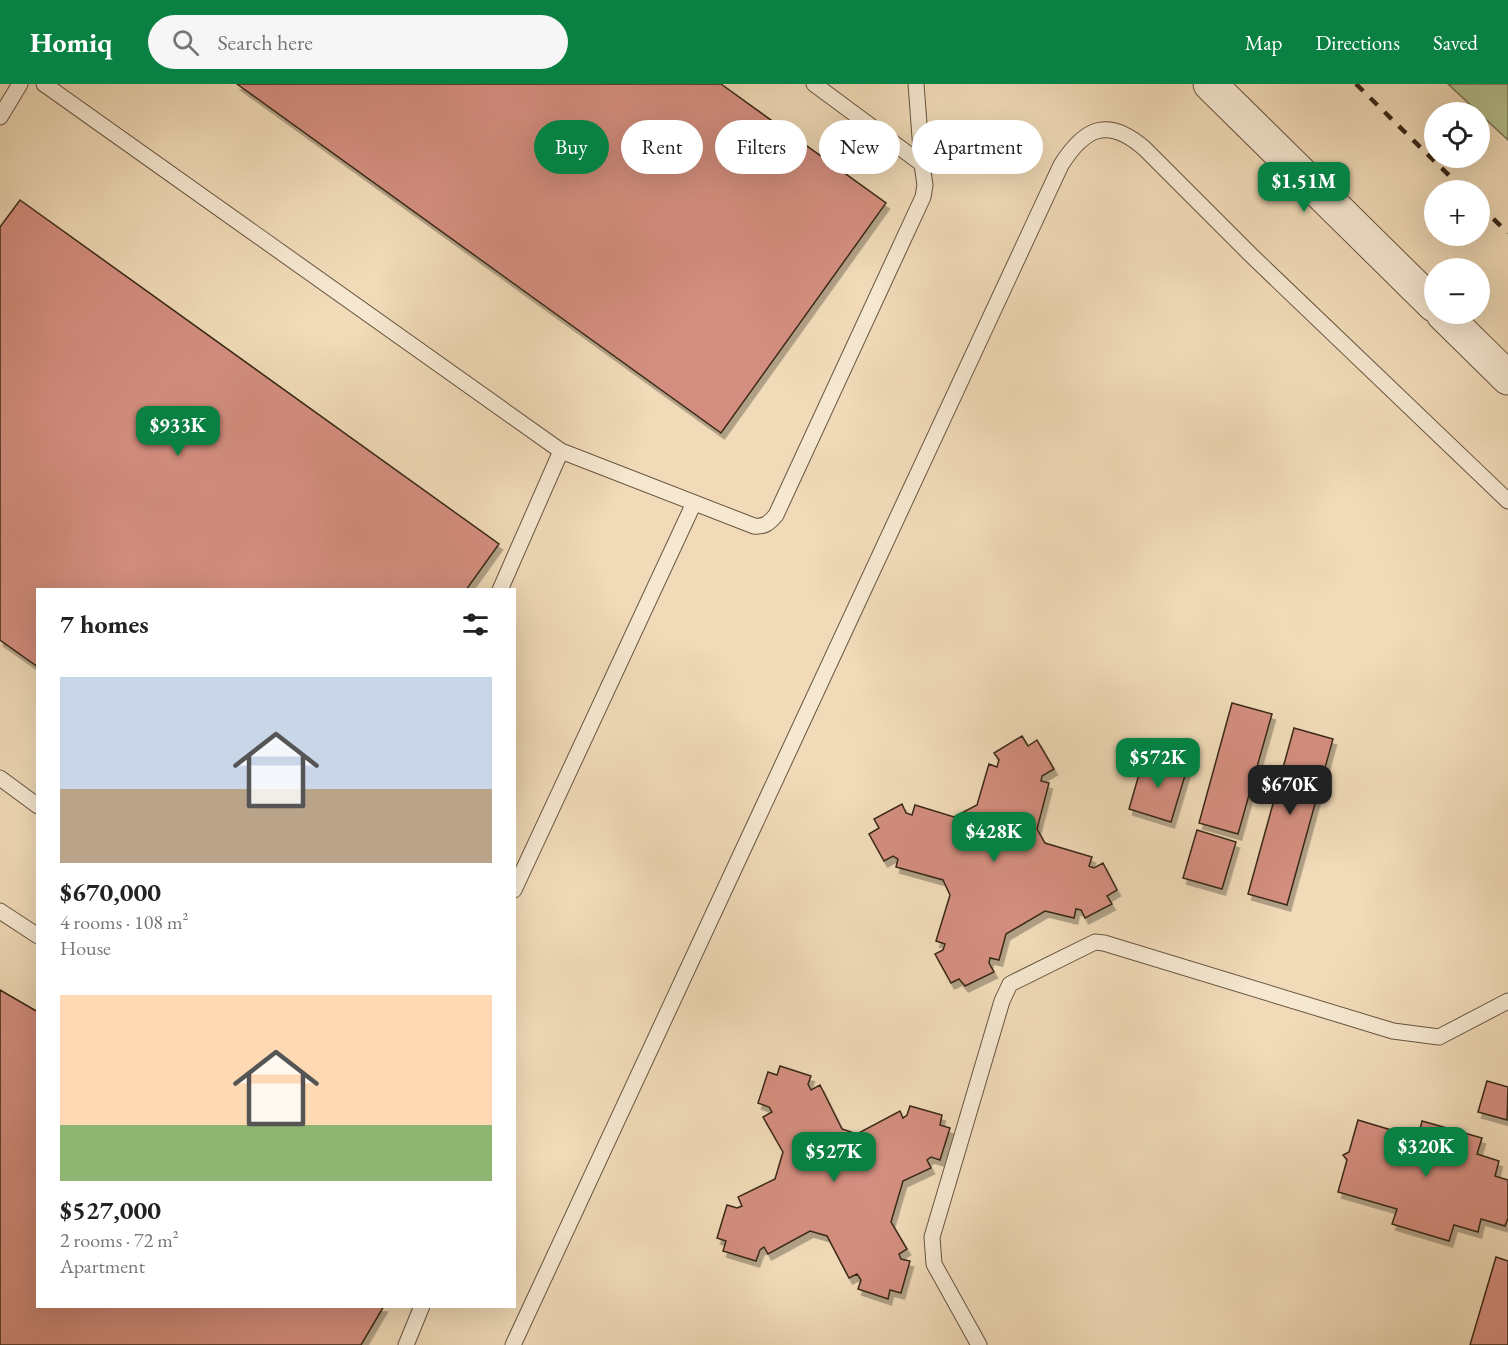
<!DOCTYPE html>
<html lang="en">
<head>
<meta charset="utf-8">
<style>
	:root { --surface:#fff; --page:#f6f6f6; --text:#222; --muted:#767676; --accent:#0b8043 }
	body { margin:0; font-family:"EB Garamond",serif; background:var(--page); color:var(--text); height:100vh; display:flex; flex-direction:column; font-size:22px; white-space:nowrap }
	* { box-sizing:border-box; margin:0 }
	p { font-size:20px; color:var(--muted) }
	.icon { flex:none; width:33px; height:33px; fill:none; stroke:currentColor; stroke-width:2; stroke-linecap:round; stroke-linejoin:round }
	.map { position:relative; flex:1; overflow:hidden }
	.drawer { position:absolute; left:36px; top:504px; width:480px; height:720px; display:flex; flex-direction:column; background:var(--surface); border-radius:0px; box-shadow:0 6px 24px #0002 }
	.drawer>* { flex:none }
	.hud { position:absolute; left:534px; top:36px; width:570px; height:54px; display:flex; gap:12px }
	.tools { position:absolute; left:1424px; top:18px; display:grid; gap:12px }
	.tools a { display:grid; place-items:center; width:66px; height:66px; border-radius:50%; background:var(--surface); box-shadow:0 6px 24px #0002; font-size:30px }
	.price { position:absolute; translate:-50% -51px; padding:0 14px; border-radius:12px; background:var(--accent); color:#fff; font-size:20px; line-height:39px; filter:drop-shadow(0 2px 3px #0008) }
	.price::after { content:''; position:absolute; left:50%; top:36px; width:18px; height:14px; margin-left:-9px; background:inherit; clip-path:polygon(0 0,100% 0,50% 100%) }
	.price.active { background:#222; color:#fff }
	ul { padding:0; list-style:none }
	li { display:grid; align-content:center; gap:12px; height:318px; padding:0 24px }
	li span { display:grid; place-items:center; height:186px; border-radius:0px; color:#555 }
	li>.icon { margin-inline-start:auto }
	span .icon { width:108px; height:108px; fill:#fffc; stroke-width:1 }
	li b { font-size:26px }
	h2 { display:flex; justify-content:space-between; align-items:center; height:72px; padding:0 24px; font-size:26px }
	.chip { padding:0 21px; border-radius:27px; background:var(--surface); box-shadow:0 6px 24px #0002; font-size:21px; line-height:54px }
	.chip.active { background:var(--accent); color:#fff }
	header { display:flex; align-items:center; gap:36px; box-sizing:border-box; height:84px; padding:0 30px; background:var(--accent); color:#fff }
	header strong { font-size:28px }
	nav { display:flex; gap:33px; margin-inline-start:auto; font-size:21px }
	.search { width:420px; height:54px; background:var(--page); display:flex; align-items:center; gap:15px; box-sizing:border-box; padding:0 21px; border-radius:33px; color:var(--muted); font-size:22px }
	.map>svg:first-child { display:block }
	.green { fill:#b6c090; stroke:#787454; stroke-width:1.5 }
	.building { fill:#d48e7f; stroke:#392918; stroke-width:1.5; filter:url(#shadow) }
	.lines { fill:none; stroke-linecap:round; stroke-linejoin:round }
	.service-casing { stroke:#675540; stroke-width:17 }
	.tertiary-casing { stroke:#675540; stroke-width:35 }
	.service { stroke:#f5e7d0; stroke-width:15 }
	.tertiary { stroke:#f5e7d0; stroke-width:33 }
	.rail { stroke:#392918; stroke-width:4.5; stroke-dasharray:10 10; stroke-linecap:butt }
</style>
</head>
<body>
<header>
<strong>Homiq</strong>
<div class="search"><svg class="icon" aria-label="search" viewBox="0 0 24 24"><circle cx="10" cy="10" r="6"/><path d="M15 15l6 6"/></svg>Search here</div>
<nav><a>Map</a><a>Directions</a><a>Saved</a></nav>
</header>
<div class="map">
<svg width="1508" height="1261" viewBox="0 0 1508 1261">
	<defs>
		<filter id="shadow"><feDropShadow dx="3.5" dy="6" stdDeviation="0" flood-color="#0004"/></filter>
	</defs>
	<rect width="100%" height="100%" fill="#f0dab7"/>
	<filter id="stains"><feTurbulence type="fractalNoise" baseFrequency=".00333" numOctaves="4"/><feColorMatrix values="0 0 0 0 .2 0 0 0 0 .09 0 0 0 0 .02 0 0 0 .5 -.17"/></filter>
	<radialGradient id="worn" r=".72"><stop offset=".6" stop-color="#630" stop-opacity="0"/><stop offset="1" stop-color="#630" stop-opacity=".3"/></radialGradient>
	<!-- green -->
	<path class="green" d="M1448 0H1508V56Z"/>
	<!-- building -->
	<path class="building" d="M237 0H721L886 119 721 349Z
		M20 116 499 460 466 506H38V583L0 556V143Z
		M1232 619 1272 630 1238 750 1199 739Z
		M1294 644 1333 655 1287 821 1248 810Z
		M1022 652 1028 662 1037 656 1054 685 1042 692 1041 697 1049 699 1037 745 1045 759 1092 773 1089 782 1094 784 1103 779 1117 806 1107 812 1112 820 1085 834 1081 826 1076 825 1074 834 1045 827 1006 850 999 876 990 874 989 879 994 888 965 902 959 895 951 899 935 870 943 866 945 860 936 857 950 811 943 796 896 783 898 775 893 772 884 777 869 750 879 744 874 735 902 720 906 729 912 731 915 721 954 733 977 721 989 680 997 683 999 676 994 669Z
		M1144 673 1187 685 1171 738 1129 725Z
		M1197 746 1236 758 1222 805 1183 794Z
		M0 906 38 928V1222H384L361 1261H0Z
		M780 982 811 992 808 1000 811 1006 820 1001 842 1045 857 1050 900 1027 903 1034 907 1031 910 1022 942 1031 940 1041 950 1044 940 1076 931 1073 927 1076 931 1084 903 1097 891 1138 907 1165 899 1170 901 1175 910 1177 901 1209 890 1206 888 1215 858 1205 861 1196 857 1190 849 1194 827 1152 810 1147 768 1170 764 1163 760 1166 756 1177 723 1167 726 1157 717 1154 727 1121 737 1124 742 1122 738 1113 775 1095 783 1068 763 1033 772 1028 769 1023 758 1019 768 988 777 991Z
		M1487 997 1508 1003 1507 1036 1478 1028Z
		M1358 1036 1418 1054 1422 1037 1482 1054 1477 1070 1499 1077 1495 1092 1508 1096V1134L1505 1142 1481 1135 1478 1148 1454 1141 1449 1157 1392 1140 1397 1125 1338 1108 1347 1076 1343 1071 1349 1068Z
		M1496 1173 1508 1177V1261H1470Z"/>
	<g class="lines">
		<defs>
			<path id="service" d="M44 0 561 367 754 442C765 443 769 439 776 431L923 113 925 101 922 80 814 0
				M916 0 922 80
				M0 33 20 0
				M500 506 561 367
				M0 694 38 722
				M514 806 694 419
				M0 827 38 852
				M406 1261 422 1222
				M513 1261 1061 81C1085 43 1108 33 1144 64L1253 173 1508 417
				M979 1261 934 1180 932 1153 1002 917 1010 900 1095 858 1104 859 1393 947 1439 953 1508 917"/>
			<path id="tertiary" d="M1210 0 1434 221
				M1443 230 1508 294"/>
		</defs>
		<!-- service casing -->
		<use href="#service" class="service-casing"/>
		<!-- tertiary casing -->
		<use href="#tertiary" class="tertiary-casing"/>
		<!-- service -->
		<use href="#service" class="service"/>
		<!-- tertiary -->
		<use href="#tertiary" class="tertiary"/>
		<!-- rail -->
		<path class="rail" d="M1356 0 1464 106
			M1479 121 1508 149"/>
	</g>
	<rect width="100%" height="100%" filter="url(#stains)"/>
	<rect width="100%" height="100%" fill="url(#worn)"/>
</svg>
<div class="tools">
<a><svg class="icon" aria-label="locate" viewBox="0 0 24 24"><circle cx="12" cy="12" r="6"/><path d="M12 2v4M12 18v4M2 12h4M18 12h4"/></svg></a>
<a>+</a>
<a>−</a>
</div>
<b class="price" style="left:1304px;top:129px">$1.51M</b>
<b class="price" style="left:178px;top:373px">$933K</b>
<b class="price" style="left:1158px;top:705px">$572K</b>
<b class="price active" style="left:1290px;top:732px">$670K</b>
<b class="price" style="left:994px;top:779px">$428K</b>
<b class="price" style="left:1426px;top:1094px">$320K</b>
<b class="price" style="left:834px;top:1099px">$527K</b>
<div class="hud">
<a class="chip active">Buy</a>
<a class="chip">Rent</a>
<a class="chip">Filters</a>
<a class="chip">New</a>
<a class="chip">Apartment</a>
</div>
<section class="drawer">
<h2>7 homes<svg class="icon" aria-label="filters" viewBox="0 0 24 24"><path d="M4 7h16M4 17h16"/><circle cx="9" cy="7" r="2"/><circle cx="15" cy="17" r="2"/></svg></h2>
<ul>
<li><span style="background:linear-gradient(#c9d6e8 60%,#b9a48a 0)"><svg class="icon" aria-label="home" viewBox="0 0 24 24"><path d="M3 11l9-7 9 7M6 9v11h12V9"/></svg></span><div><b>$670,000</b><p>4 rooms · 108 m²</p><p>House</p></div></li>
<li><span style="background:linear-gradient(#ffd9b3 70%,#8fb573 0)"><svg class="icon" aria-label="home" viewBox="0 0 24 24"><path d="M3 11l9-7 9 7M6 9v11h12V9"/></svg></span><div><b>$527,000</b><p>2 rooms · 72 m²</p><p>Apartment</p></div></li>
</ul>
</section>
</div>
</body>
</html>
